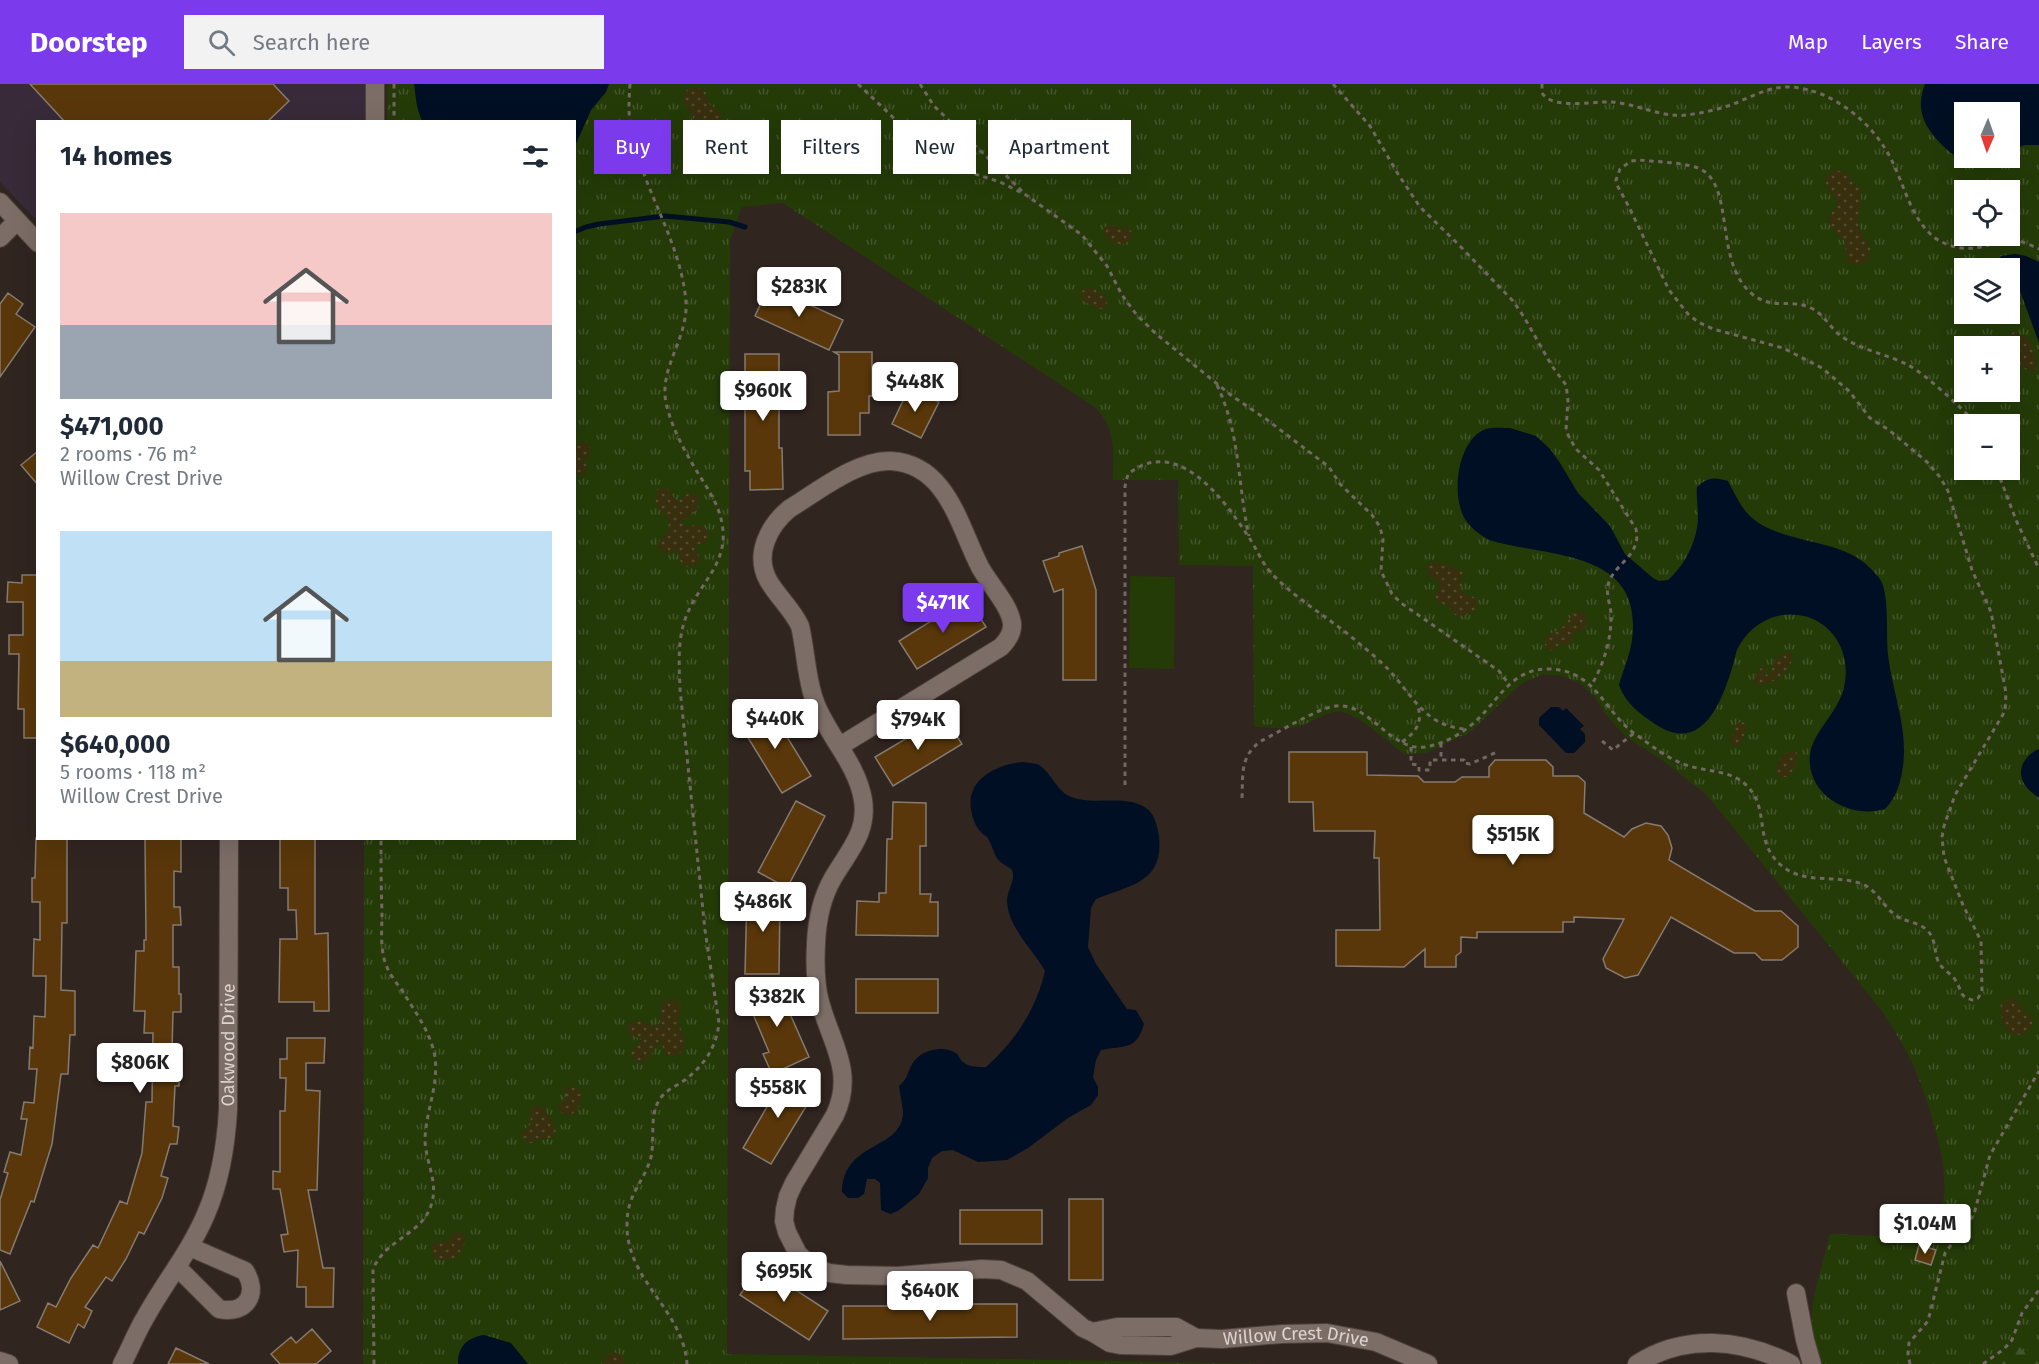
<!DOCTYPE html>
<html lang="en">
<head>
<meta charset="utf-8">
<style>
	:root { --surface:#fff; --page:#f2f2f3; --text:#1f2937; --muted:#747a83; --accent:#7c3aed }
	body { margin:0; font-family:"Fira Sans",sans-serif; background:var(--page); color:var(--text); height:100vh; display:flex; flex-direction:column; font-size:22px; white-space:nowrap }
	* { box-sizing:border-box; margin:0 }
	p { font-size:20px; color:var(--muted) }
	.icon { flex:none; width:33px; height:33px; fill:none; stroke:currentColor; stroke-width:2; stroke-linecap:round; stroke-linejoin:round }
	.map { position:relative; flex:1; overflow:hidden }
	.side { position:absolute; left:36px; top:36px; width:540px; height:720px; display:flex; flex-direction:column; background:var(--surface); border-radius:0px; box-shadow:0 6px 24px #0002 }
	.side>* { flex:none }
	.hud { position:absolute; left:594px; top:36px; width:570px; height:54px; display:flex; gap:12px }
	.needle { width:39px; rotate:182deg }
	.buttons { position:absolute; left:1954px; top:18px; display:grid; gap:12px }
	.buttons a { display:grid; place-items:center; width:66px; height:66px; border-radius:0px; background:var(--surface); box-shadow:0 6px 24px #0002; font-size:30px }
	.price { position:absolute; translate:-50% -51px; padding:0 14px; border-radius:6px; background:#fff; color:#222; font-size:20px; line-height:39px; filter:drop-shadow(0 2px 3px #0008) }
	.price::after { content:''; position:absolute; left:50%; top:36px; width:18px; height:14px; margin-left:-9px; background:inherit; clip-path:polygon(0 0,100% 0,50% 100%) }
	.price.current { background:var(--accent); color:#fff }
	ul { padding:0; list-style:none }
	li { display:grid; align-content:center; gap:12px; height:318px; padding:0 24px }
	li span { display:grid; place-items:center; height:186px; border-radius:0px; color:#555 }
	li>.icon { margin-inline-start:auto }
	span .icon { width:108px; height:108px; fill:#fffc; stroke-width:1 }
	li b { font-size:26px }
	h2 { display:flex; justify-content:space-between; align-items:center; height:72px; padding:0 24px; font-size:26px }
	.pill { padding:0 21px; border-radius:0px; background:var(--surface); box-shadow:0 6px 24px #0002; font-size:21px; line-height:54px }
	.pill.current { background:var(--accent); color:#fff }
	header { display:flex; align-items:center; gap:36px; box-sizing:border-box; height:84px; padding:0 30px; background:var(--accent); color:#fff }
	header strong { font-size:28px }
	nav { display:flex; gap:33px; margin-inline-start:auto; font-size:21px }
	.search { width:420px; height:54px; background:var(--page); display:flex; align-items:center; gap:15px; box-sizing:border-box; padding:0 21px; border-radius:0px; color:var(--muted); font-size:22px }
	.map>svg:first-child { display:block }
	.education { fill:#382a38 }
	.grass { fill:url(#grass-tufts); fill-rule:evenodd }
	.forest { fill:url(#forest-firs) }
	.sand { fill:url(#sand-dots) }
	.garden { fill:#243b08 }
	.water { fill:#010f24 }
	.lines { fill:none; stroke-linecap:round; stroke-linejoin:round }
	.stream { stroke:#010f24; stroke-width:5 }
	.building { fill:#59370a; stroke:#857b70; stroke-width:1.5 }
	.minor-casing { stroke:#4c413d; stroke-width:20 }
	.path { stroke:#726763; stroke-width:3; stroke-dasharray:4.5 4.5; stroke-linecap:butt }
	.minor { stroke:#7c6d67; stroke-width:18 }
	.labels { text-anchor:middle; stroke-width:4.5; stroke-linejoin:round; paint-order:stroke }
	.street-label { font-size:18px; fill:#ddd4d1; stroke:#271b16 }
</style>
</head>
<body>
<header>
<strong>Doorstep</strong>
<div class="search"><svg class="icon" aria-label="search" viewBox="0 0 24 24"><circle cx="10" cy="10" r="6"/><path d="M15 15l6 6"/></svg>Search here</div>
<nav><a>Map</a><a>Layers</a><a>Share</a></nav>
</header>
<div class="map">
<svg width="2039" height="1280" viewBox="0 0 2039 1280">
	<defs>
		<pattern id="grass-tufts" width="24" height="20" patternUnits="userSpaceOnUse" patternTransform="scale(1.5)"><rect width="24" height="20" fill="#243b08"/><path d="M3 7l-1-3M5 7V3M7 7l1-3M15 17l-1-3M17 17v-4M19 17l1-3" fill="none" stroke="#43562b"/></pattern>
		<pattern id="forest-firs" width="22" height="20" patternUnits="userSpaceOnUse" patternTransform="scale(1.5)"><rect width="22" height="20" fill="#243b08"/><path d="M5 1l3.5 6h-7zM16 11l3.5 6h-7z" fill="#43562b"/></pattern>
		<pattern id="sand-dots" width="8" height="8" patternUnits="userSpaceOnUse" patternTransform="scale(1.5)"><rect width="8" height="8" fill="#372f0e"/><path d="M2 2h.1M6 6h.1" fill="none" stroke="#544c30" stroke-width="1.8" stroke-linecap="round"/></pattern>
	</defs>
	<rect width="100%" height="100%" fill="#312520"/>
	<!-- education -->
	<path class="education" d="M0 0H365V37L38 38 37 137 0 98Z"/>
	<!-- grass -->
	<path class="grass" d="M387 0H2039V1280H1822C1800 1232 1819 1198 1830 1150 1857 1150 1903 1157 1925 1143 1934 1137 1943 1122 1944 1112 1948 1076 1928 1016 1914 983 1905 963 1893 945 1882 927L1706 710 1662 676 1625 652 1605 629 1595 613 1580 599 1562 592 1543 590 1521 600 1470 648 1426 669 1404 670C1390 659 1360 632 1343 628 1328 625 1314 638 1300 642 1287 646 1268 643 1254 643L1253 482 1179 481 1178 396H1113C1113 366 1117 347 1096 324L783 119 742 123 730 156 727 1270 1277 1280H363L364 755 574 754V38L387 37ZM1965 28H2010V74H1965ZM1965 106H2010V152H1965ZM1965 184H2010V230H1965ZM1965 262H2010V308H1965ZM1965 340H2010V386H1965Z"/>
	<!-- forest -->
	<path class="forest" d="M2039 1258V1280H1995L2011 1264 2018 1261 2023 1267H2027L2032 1261Z"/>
	<!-- sand -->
	<path class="sand" d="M694 3 705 6 709 20 721 28 720 45 736 37 747 40C754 48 755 57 747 65L735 68 726 63 713 70 706 66 701 57 691 53 689 46 693 33C687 21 674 12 694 3Z
		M1835 86 1847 89 1853 100 1861 105C1863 120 1857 127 1858 140 1860 150 1868 157 1871 167L1867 177C1861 181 1854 183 1848 178 1844 170 1848 161 1843 155 1838 149 1829 144 1829 135 1829 129 1837 125 1838 119 1833 107 1815 97 1835 86Z
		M1108 141 1130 145 1132 149 1131 155 1125 160 1113 159 1103 149 1104 144Z
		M1085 204C1094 203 1102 209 1107 217L1106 224 1100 225 1083 217 1081 209Z
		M2014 248 2030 256 2037 280 2036 286 2033 288 2025 285 2010 262H2006V253Z
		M583 358 589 360 591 366 585 377 588 385 584 390 575 392V362Z
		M665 403 670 407 676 417C684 413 690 404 699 414 701 429 690 429 682 438L686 443C696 441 703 439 709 449L707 457 694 462 700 474 698 480 693 483 682 482 678 468 666 470 659 464 658 459C661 454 669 449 669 443 670 426 646 423 658 405Z
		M1435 478C1438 478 1461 486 1463 488L1461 506 1465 510 1476 514 1478 520C1474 530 1465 533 1455 531L1446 520 1436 518 1435 511 1440 504 1439 499C1433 492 1422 491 1429 479Z
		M1581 527 1587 534 1586 544 1574 549 1571 560H1560C1554 563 1555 569 1547 565L1544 558 1546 552 1562 544 1574 529Z
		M1786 568 1790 569 1793 572C1791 588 1771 603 1755 600L1754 596 1758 586 1766 582 1767 591 1769 592 1776 575Z
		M1740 638 1745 639 1747 642 1741 660 1734 663 1730 657 1736 641Z
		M1793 666 1797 669 1796 681 1788 693H1781L1777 689C1775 678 1783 670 1793 666Z
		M2011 914 2016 915 2023 927 2032 934V944L2022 951 2011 950C2002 942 2000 931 2002 920Z
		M670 915 679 919 681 923 678 938 685 956 683 967 673 973C665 972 663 966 662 959L660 958C651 966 652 981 636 978L631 971 632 966 639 961 641 955 628 950V941L637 936 653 942 658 941 660 938 661 919Z
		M573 1002 581 1007C583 1017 577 1031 566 1032L560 1027 559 1022 566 1012V1004Z
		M537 1021C546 1024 555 1040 556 1049L549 1055 541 1054 533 1059H528L522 1053V1047L531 1040 530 1025Z
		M456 1148 463 1150 465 1153C466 1170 451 1182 435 1174L431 1165 433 1158 448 1157Z
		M614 1268 623 1272 625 1280H602L607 1271Z"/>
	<!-- garden -->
	<path class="garden" d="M1130 492 1175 493 1174 585 1129 584Z"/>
	<!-- water -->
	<path class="water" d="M414 0H609L606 8 591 26 575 62 574 38 422 37 417 23Z
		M1925 0H2039V61H2025L2010 66V28H1965V74H1994C1988 76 1982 80 1976 80 1966 81 1958 74 1951 69 1929 50 1913 30 1925 0Z
		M2015 170 2026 172 2039 178V259L2019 204 2010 193V184H2000L1998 177 2001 172Z
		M1510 344 1536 352 1550 365 1560 379 1578 409 1610 442 1625 470 1653 494 1659 497 1668 496C1686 480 1698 455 1698 432 1698 422 1696 412 1697 403 1708 393 1715 393 1728 397 1734 408 1739 420 1747 429 1777 462 1840 452 1870 484 1874 488 1880 494 1882 499 1889 515 1886 552 1888 571 1892 605 1905 636 1904 670 1903 690 1899 711 1885 725 1867 730 1849 727 1833 717 1824 711 1817 703 1813 693 1799 656 1833 639 1843 607 1852 576 1839 544 1808 533 1778 524 1750 539 1737 566 1735 572 1734 578 1732 584 1721 620 1701 671 1655 640 1639 629 1626 620 1619 601 1623 586 1630 571 1632 556 1644 465 1549 474 1489 456 1481 451 1473 446 1467 438 1450 416 1456 356 1486 345 1493 343 1503 344 1510 344Z
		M1551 623H1559L1563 627 1566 624 1584 642 1580 645 1585 650V658L1574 669H1566L1539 641V634Z
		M2039 665V714C2034 710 2028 706 2025 701 2015 687 2025 670 2039 665Z
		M1023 678C1027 679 1033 679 1037 680 1050 686 1056 706 1069 712 1093 723 1124 709 1146 724 1155 730 1157 742 1159 752 1164 799 1130 801 1096 815L1091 824 1088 863 1096 880 1127 925 1136 926 1144 940C1136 967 1125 961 1101 966L1096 976 1093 993 1098 1003V1011L1091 1021 1068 1034 1028 1064 1007 1076 978 1078 953 1066 942 1067 932 1074 928 1084V1094L919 1110 898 1127 890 1130 881 1126 880 1099 875 1095H867L864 1110 858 1114H848L842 1108C843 1057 900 1067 903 1030 903 1022 900 1011 899 1002 911 992 907 983 917 974 926 965 946 961 957 970 959 972 960 976 963 978 969 983 978 983 986 983 1015 957 1036 926 1045 887 1033 865 1008 844 1007 817 1007 806 1016 797 1012 786 1008 782 1000 779 997 774 993 768 992 760 987 753 985 751 982 750 980 747 975 742 972 732 971 725 966 695 998 680 1023 678Z
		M484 1251 511 1259 528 1280H458C458 1262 467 1254 484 1251Z"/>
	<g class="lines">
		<!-- stream -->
		<path class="stream" d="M574 148 586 143 599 140 665 132 729 138 745 143"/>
	</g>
	<!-- building -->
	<path class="building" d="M30 0H273L289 17 267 38H65Z
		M769 202 843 236 829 266 755 232Z
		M8 209 23 220 16 230 35 243 0 293V220Z
		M834 268H872V312H869V329H860V351H828V308L839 307V271Z
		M745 270H779V364H782L783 405 750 406V387H745Z
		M909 304 939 318 921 354 892 340Z
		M38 367V401L21 381Z
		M1082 462 1096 506V596H1063V505L1054 508 1043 477 1059 472V469Z
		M22 491H38V654H24V625H18L19 570H9V551H23V518H7L8 498 22 499Z
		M968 514 986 543 917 585 899 557Z
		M768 622 811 692 782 709 739 639Z
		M944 632 962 660 893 702 875 673Z
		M1289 668H1367V691L1418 692 1424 698H1455L1462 693H1489V683L1495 676H1546L1553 683V692H1578L1585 698 1584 729 1624 753 1632 745 1646 739 1661 742 1668 751 1672 764 1669 776 1755 827H1781L1798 842V863L1782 876H1762L1755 869H1734L1671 833 1638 891 1625 894 1606 884 1603 875 1624 835 1574 833V838H1563V848H1477V854L1461 853V868L1456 872V883H1425V865L1404 883 1336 882V846H1380L1379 774H1374L1375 747H1314L1313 718H1289Z
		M796 717 825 732 787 804 758 788Z
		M893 718 926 719V762H920V810H931L930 818H938V852L856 851 857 817 879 818V809H886L887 755H892Z
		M36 754H67V839H62L61 906 75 907V951H70L68 990H61L52 1060 34 1118 31 1117 10 1170 0 1166V1116L8 1089 4 1088 10 1068 21 1071 27 1035H21L24 1018 34 1019 37 985H29L30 963 33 964 34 932 45 933 46 892H33L34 855 40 856V818H32V794H35Z
		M145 754H181V788L174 787V823H180L181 841H173V883H179V910H181V928H173L172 966H179V1002H175L173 1042 179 1043 177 1060H170L161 1092 168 1094 162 1114 144 1150 139 1148 126 1175 112 1197 106 1193 85 1223 92 1227 84 1244 78 1240 69 1259 37 1243 48 1219 56 1223 71 1194 93 1161 98 1164 120 1117 127 1120 142 1069 146 1018H152L153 949H144L145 927H134L136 867H144V856H146Z
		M280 754H315V850L328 849 329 927H314V918H279L280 855H297L296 826H288V804H280Z
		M747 808 784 809 780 817 779 890H745Z
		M856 895H938V929H856Z
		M776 898 809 973 772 990 763 970 769 968 745 911Z
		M287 954H325L324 979H306V1006L320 1007 317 1106H308L323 1184H334L333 1223H306V1203H297L298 1166 284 1168 281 1151 288 1150 280 1105H273V1087L280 1088V1027H285L286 994H280V975H287Z
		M779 990 813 1011 771 1080 743 1064 775 1009 769 1006Z
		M1069 1115H1103V1196H1069Z
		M960 1126H1042V1160H960Z
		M1919 1161 1936 1166 1931 1181 1915 1176Z
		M0 1177 20 1217 0 1226Z
		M759 1182 828 1227 809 1256 740 1211Z
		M937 1220H1017V1253L843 1255V1222H937Z
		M312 1245 331 1267 316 1280H280L271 1270 291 1253 296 1259Z
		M176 1264 209 1280H168Z"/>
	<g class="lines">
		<defs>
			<g id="minor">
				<path d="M375 38V0"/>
				<path d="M0 118 38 159"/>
				<path d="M0 154 17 137"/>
				<path id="s1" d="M840 662 1001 563C1008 556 1013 549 1012 539 1009 520 989 500 980 483 959 442 947 380 891 377 858 375 817 408 789 425 769 442 754 470 768 496 777 512 792 525 800 542 806 567 806 594 815 618 827 651 857 679 863 716 868 748 849 767 833 794 822 813 817 836 816 859 815 878 815 900 820 918 831 959 855 988 835 1031L794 1099 788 1112 785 1125 784 1137 787 1148 798 1170 807 1178 818 1185 829 1189 847 1191 898 1192 982 1185 1001 1186 1027 1197 1083 1244 1092 1248 1110 1259 1120 1261 1171 1262 1196 1254 1222 1255 1282 1250 1327 1249 1376 1258 1428 1280"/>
				<path d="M178 1184 219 1225C247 1231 259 1209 245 1187L190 1163"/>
				<path d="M1796 1209 1805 1256 1812 1280"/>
				<path d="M1092 1248 1117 1243H1176L1196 1254"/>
				<path d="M0 1277 9 1280"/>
				<path id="s2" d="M122 1280C130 1265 136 1249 145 1234 164 1199 190 1168 206 1130 220 1098 226 1061 228 1026L229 754"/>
				<path d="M1637 1280C1685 1249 1742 1255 1791 1280"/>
			</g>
		</defs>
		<!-- minor casing -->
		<use href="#minor" class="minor-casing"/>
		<!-- path -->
		<path class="path" d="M394 0V38
			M630 0C629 15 628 30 631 45 642 105 681 157 686 218 688 255 659 283 666 319 671 341 682 362 693 381 706 403 721 421 723 447 726 480 700 500 688 528 677 552 679 579 680 605L705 846 719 939C716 965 703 983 682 998 674 1003 665 1007 660 1015 649 1030 655 1055 651 1073 644 1099 627 1109 627 1140 626 1197 683 1225 687 1280
			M858 0 898 38 917 69 934 77 1000 98 1026 111 1082 151 1107 182 1122 211 1136 230 1155 249 1232 312 1266 335 1329 383 1340 400 1372 431 1380 443 1383 455 1381 487 1392 510 1401 519 1499 587 1508 599
			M920 0 934 22 1022 107
			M1333 0 1370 42 1398 90 1420 123 1459 161 1513 217 1524 233 1552 282 1566 301 1568 316 1566 346 1569 353 1576 365 1599 386 1636 445C1642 472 1613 480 1608 501 1606 510 1610 520 1611 529 1612 553 1604 580 1592 600
			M1542 0V9C1553 26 1593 17 1612 18 1638 20 1661 34 1687 31 1703 29 1721 25 1736 19 1753 12 1769 3 1788 3 1832 4 1875 40 1893 79 1905 104 1912 136 1935 154 1953 166 1972 167 1991 160 1997 158 2003 155 2009 155 2018 155 2030 161 2039 165
			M1217 301C1241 352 1237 398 1249 452
			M1997 386 2016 436 2039 485
			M1602 657 1613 666 1634 649
			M1402 658C1415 649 1423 639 1418 623
			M1441 659V676H1464V679L1470 680 1497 668
			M1411 663V680L1419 681V686H1430V676H1441
			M1125 701V402L1128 390C1177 351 1223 414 1248 452 1257 465 1261 478 1272 490 1299 518 1333 536 1361 561 1370 568 1380 577 1388 585 1404 602 1415 622 1434 635 1443 641 1454 644 1464 645
			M1242 714C1243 690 1240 672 1261 657 1279 648 1318 624 1336 622 1369 618 1391 668 1425 663 1445 660 1467 647 1481 632 1502 610 1515 584 1550 585 1598 587 1604 630 1638 652 1652 662 1666 673 1681 679 1703 689 1732 684 1749 704 1770 728 1753 758 1782 782 1805 801 1836 790 1862 800 1876 805 1883 822 1895 831 1905 838 1919 838 1928 847 1936 856 1934 867 1938 877 1942 886 1951 889 1956 897 1960 902 1959 909 1965 913 1968 915 1969 915 1973 916L1978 914 1982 908 1981 857 1963 821 1944 773 1942 753 1944 742 1955 711 2005 627 2006 609 1991 528 1972 486 1948 407 1940 393 1927 378 1889 346 1870 334 1849 307 1822 284 1783 264 1713 245 1698 238 1688 230 1669 206 1629 123 1617 101 1616 96 1620 85 1631 77 1639 76C1657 78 1680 78 1698 84 1736 99 1713 176 1751 209 1771 227 1790 214 1811 224 1824 230 1830 244 1841 252 1860 266 1887 270 1908 281 1927 291 1961 324 1977 340
			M374 1280 373 1185C387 1153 424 1151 432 1118 438 1097 425 1076 425 1055 426 1023 443 993 432 961 425 940 412 923 401 905 395 897 388 888 385 878 380 862 382 844 382 828 381 803 381 779 381 754
			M1910 1280 1908 1270 1909 1259 1928 1237 1945 1169 1974 1130 1990 1071 2039 987
			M1983 1280 2004 1265 2012 1256 2022 1229 2039 1206"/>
		<!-- minor -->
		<use href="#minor" class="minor"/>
	</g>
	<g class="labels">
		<!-- street labels -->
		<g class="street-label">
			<text dy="6" stroke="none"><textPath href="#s2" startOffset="344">Oakwood Drive</textPath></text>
			<text dy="6" stroke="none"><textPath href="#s1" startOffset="1881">Willow Crest Drive</textPath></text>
		</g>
	</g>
</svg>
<div class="buttons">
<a><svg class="needle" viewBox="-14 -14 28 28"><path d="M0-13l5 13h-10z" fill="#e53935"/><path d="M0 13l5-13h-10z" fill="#747a83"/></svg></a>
<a><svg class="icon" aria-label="locate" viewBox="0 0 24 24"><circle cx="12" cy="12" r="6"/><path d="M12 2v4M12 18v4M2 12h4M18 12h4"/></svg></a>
<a><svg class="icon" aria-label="layers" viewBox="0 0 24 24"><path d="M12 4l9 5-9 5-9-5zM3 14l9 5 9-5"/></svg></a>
<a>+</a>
<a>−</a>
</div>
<b class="price" style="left:799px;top:234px">$283K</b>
<b class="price" style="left:915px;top:329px">$448K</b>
<b class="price" style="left:763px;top:338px">$960K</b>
<b class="price current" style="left:943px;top:550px">$471K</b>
<b class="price" style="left:775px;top:666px">$440K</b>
<b class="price" style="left:918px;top:667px">$794K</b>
<b class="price" style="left:1513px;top:782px">$515K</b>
<b class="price" style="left:763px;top:849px">$486K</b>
<b class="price" style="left:777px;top:944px">$382K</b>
<b class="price" style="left:140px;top:1010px">$806K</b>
<b class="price" style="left:778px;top:1035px">$558K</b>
<b class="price" style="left:1925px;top:1171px">$1.04M</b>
<b class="price" style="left:784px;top:1219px">$695K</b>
<b class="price" style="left:930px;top:1238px">$640K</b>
<div class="hud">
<a class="pill current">Buy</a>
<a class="pill">Rent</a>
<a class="pill">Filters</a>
<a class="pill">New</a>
<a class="pill">Apartment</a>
</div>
<section class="side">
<h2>14 homes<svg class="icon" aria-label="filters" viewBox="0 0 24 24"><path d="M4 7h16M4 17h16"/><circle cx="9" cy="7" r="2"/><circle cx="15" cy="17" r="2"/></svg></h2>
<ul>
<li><span style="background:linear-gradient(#f6c9c9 60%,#9aa5b1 0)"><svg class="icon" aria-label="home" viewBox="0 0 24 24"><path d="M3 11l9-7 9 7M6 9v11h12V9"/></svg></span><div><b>$471,000</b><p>2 rooms · 76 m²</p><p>Willow Crest Drive</p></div></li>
<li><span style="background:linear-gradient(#bfe0f5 70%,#c2b280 0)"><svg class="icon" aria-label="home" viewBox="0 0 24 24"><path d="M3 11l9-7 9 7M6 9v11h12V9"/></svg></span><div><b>$640,000</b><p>5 rooms · 118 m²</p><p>Willow Crest Drive</p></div></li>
</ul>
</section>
</div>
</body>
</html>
